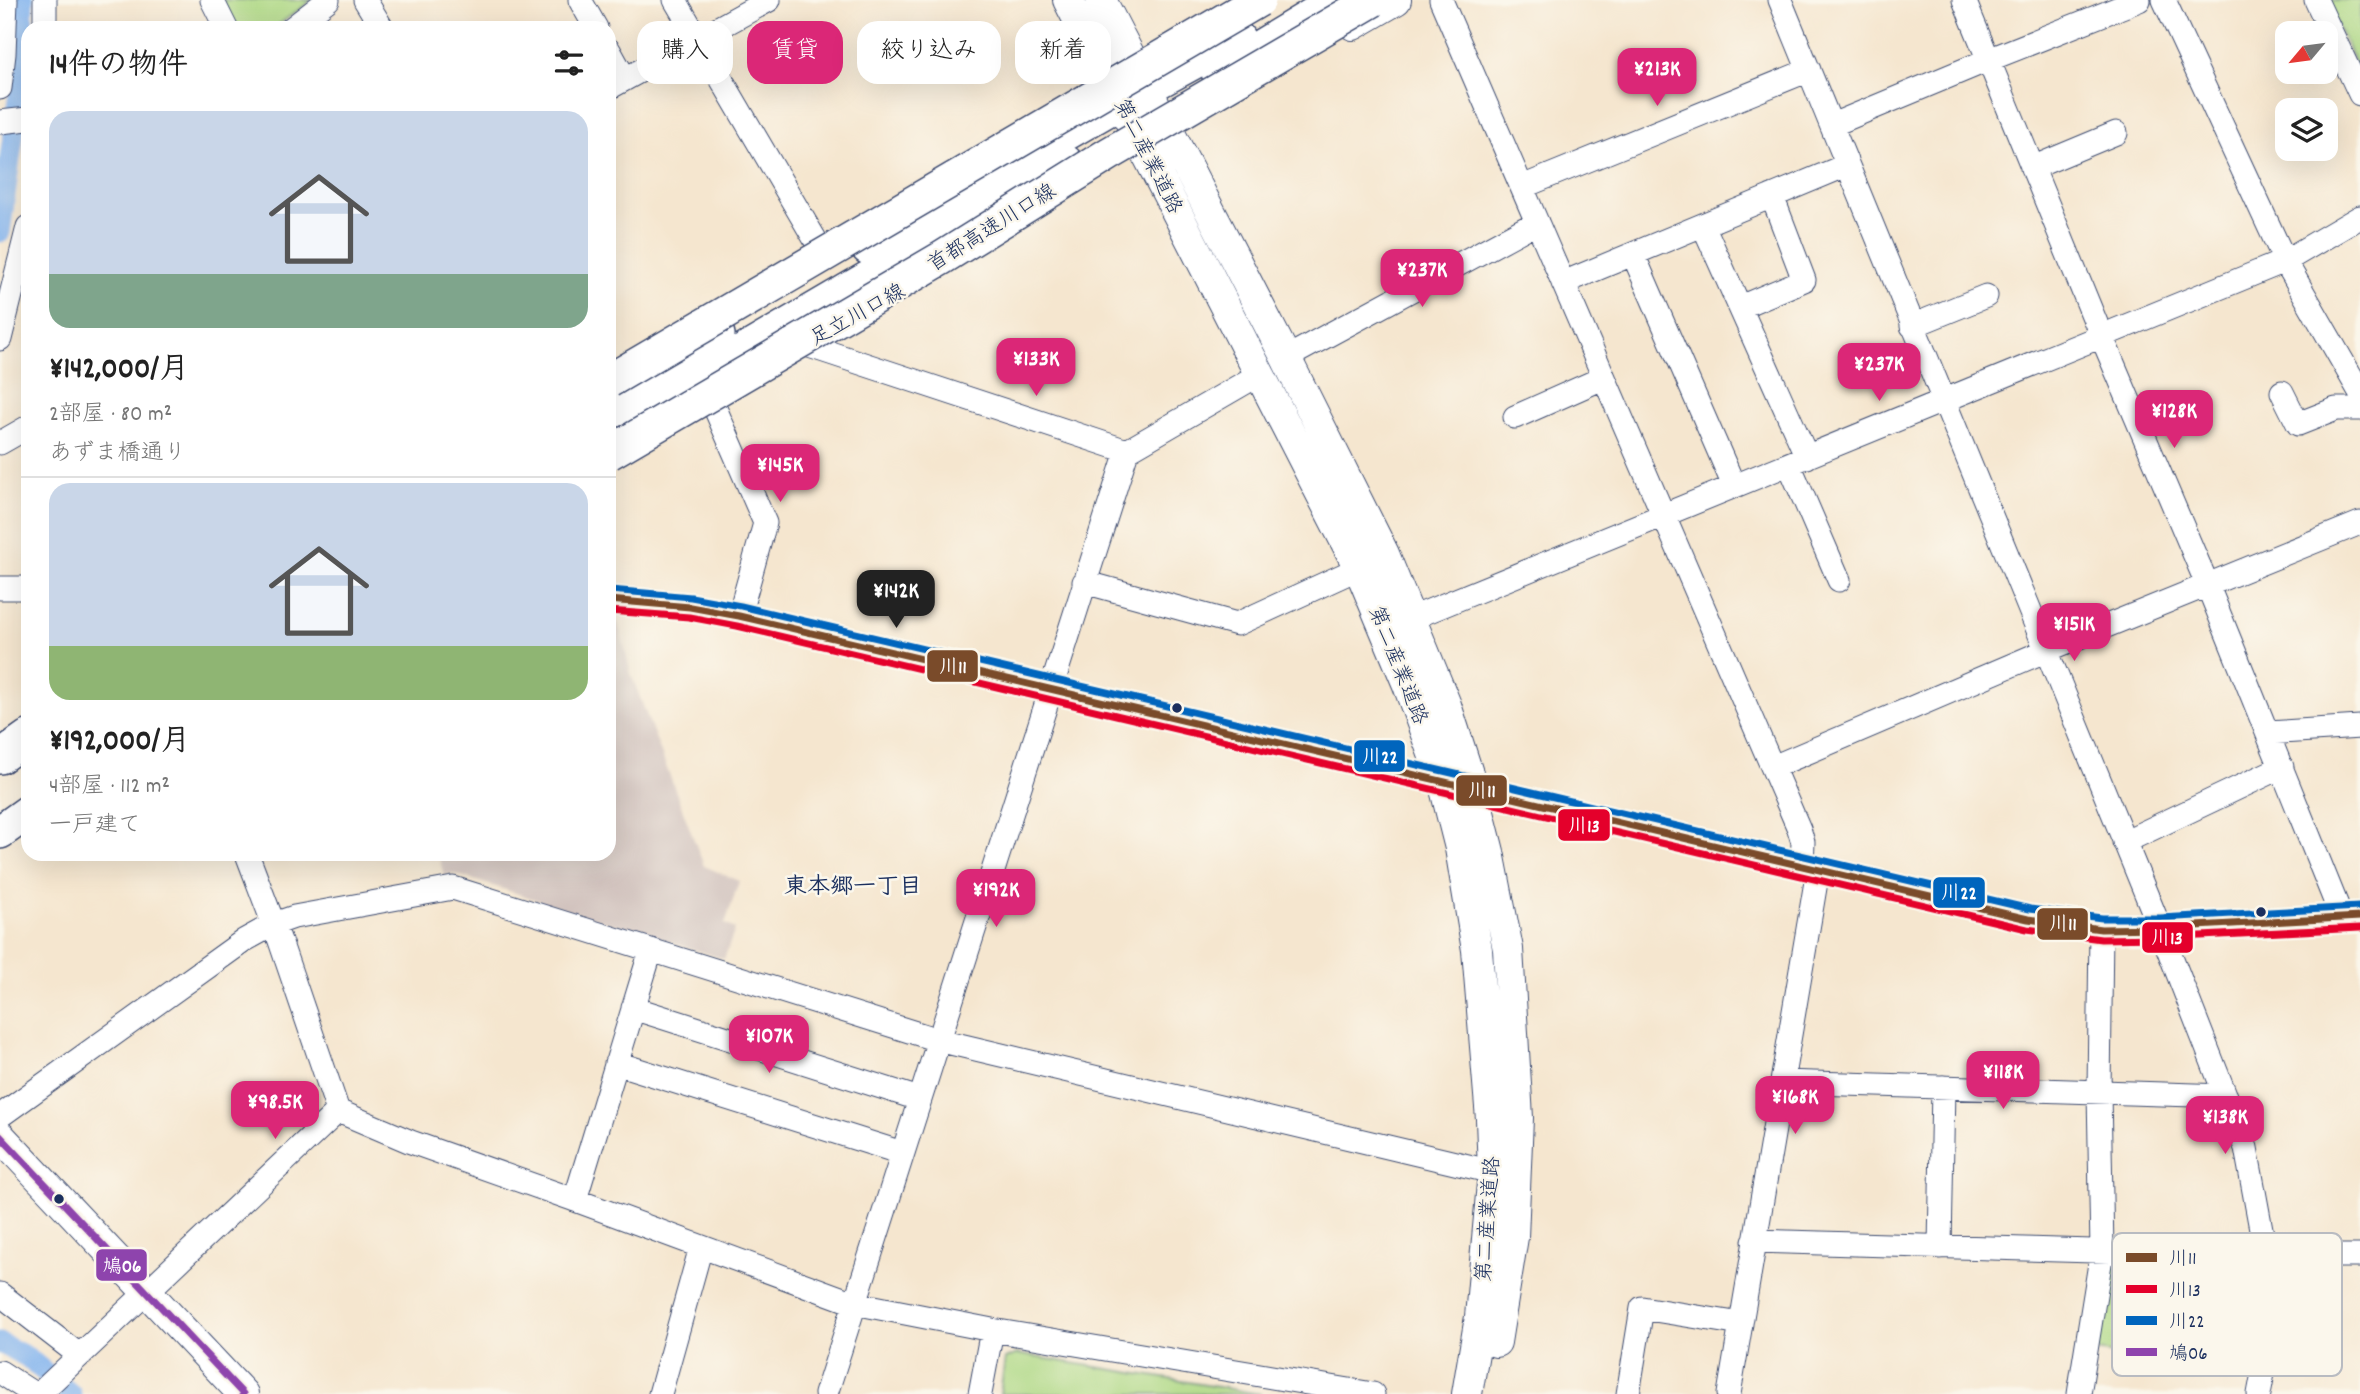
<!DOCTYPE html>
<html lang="ja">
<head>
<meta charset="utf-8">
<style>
	:root { --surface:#fff; --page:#f2f2f2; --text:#222; --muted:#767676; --line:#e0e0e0; --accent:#db2777 }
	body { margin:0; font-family:Dekko,"Klee One",sans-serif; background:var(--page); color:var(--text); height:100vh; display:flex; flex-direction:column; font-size:26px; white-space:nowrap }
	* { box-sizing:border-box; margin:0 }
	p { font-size:23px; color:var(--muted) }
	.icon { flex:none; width:38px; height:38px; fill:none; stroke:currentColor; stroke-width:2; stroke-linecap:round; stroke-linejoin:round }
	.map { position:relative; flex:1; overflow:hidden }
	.panel { position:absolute; left:21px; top:21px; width:595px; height:840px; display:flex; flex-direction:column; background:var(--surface); border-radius:21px; box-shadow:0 7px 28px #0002 }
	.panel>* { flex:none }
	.top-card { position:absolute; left:637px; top:21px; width:665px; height:63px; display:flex; gap:14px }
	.needle { width:46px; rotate:241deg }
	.fabs { position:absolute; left:2275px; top:21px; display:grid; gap:14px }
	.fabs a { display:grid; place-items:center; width:63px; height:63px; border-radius:14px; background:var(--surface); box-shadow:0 7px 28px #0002; font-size:35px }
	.price { position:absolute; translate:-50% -60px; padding:0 16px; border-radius:14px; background:var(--accent); color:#fff; font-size:23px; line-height:46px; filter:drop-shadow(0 2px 4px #0008) }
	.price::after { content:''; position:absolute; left:50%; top:42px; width:21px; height:16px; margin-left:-10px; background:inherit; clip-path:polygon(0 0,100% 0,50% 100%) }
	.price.active { background:#222; color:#fff }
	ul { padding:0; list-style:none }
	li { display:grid; align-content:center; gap:14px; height:371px; padding:0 28px }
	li+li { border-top:2px solid var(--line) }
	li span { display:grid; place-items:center; height:217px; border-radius:21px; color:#555 }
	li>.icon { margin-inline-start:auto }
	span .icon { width:126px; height:126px; fill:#fffc; stroke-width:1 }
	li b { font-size:30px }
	h2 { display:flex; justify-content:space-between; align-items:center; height:84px; padding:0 28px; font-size:30px }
	.tag { padding:0 24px; border-radius:21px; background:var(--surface); box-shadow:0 7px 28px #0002; font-size:24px; line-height:63px }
	.tag.active { background:var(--accent); color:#fff }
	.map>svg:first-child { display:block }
	.industrial { fill:#cfc0bb }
	.green { fill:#aed884; stroke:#648471; stroke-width:2 }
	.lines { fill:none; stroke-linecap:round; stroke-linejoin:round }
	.canal { stroke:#82b3ee; stroke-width:21 }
	.minor-casing { stroke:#3c4a6f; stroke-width:25 }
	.major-casing { stroke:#3c4a6f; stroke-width:32 }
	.highway-casing { stroke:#3c4a6f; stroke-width:36 }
	.minor { stroke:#fff; stroke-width:23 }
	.major { stroke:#fff; stroke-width:30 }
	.highway { stroke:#fff; stroke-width:33 }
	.highway-bridge-casing { stroke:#3c4a6f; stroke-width:36; stroke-linecap:butt }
	.highway-bridge { stroke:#fff; stroke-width:33 }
	.bus-1-casing { stroke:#fbf7ec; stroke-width:12 }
	.bus-2-casing { stroke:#fbf7ec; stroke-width:12 }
	.bus-3-casing { stroke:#fbf7ec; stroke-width:12 }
	.bus-4-casing { stroke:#fbf7ec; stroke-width:12 }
	.bus-1 { stroke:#7a4b2a; stroke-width:7 }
	.bus-2 { stroke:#e4002b; stroke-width:7 }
	.bus-3 { stroke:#0065bd; stroke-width:7 }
	.bus-4 { stroke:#8e44ad; stroke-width:7 }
	.bus-dot { fill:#1b2f5e; stroke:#fbf7ec; stroke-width:2.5 }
	.labels { text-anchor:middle; stroke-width:5; stroke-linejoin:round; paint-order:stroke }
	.street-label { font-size:21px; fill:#1b2f5e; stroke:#fbf7ec }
	.neighbourhood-label { font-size:23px; font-weight:bold; fill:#1b2f5e; stroke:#fbf7ec }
	.key { fill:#fbf7ec; stroke:#b8bbc1; stroke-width:2 }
	.key-label { font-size:19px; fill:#1b2f5e }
	.line-badge { stroke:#fbf7ec; stroke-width:2.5 }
	.badge-label { font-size:19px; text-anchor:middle; font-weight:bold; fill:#fff }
</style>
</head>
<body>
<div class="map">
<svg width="2360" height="1394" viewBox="0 0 2360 1394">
	<rect width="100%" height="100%" fill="#fbf7ec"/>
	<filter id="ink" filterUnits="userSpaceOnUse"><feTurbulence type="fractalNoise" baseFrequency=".0143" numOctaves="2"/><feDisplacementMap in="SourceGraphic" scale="14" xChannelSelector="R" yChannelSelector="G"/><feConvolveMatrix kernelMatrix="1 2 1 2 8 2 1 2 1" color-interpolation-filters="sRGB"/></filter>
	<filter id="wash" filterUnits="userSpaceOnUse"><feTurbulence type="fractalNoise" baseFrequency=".00686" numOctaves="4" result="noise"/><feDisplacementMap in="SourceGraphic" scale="28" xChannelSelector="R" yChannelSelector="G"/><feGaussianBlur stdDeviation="1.57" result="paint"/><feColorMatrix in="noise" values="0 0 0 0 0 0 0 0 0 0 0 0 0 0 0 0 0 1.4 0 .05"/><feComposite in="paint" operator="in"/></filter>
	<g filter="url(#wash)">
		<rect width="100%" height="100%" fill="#f5e6cf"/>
		<!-- industrial -->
		<path class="industrial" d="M609 622H618L631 674 704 866 739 881 725 924 735 929 724 959 452 873 444 875 438 854H609Z"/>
		<!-- green -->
		<path class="green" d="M222 0H312L274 28H236Z
			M2325 0H2360V74Z
			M2118 1262 2212 1270 2195 1366 2096 1351 2106 1273Z
			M1017 1354 1261 1394H1000L1005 1359Z"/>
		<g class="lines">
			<!-- canal -->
			<path class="canal" d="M0 232 21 78 23 0
				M0 1343 27 1357 71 1394"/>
		</g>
	</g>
	<g filter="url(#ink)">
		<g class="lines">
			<defs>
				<path id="minor" d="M45 0V28
					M212 0 226 28
					M365 0 382 28
					M580 0 596 28
					M675 0 819 246
					M1441 0 1799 829 1803 842 1802 867
					M1780 0 2160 928 2246 1148 2266 1256 2264 1368 2259 1394
					M1964 0 2101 335 2207 584 2342 918
					M2164 0 2285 261 2360 392
					M2316 0 2360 94
					M292 28 328 0
					M609 50 625 79
					M0 88 4 54 6 0
					M609 88 769 0
					M0 122 28 119
					M1832 125 1988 60 2139 0
					M2032 168 2116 133
					M1522 187 1809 70
					M1703 225 1807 457
					M1633 254 1734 486
					M1563 283 1847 165
					M1740 307 1804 280 1772 196
					M1912 326 1986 296
					M0 339 28 227
					M803 344 1127 451 1260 374
					M1286 358 1537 222
					M2282 392 2298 424 2336 409H2360
					M711 399 765 523 739 616
					M1515 417 1603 378
					M0 443 28 427
					M1789 464 1839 580
					M1084 582 1237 624 1359 568
					M0 588H28
					M609 600 690 607 739 616 2028 919 2101 929 2160 928 2360 917
					M1412 618 2285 261 2360 217
					M2268 733 2360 727
					M1773 767 2045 651 2360 523
					M2124 842 2282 767
					M633 1008 919 1099
					M616 1063 902 1153
					M1782 1082 2226 1096
					M338 1111 411 1142 575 1200 854 1303 992 1330 1373 1394
					M0 1116 245 940 274 924 294 917 453 888 938 1040 1493 1172
					M575 1200 651 950
					M1754 1241 2266 1256H2360
					M1940 1247 1943 1087
					M0 1294 79 1355
					M0 1372 34 1394
					M39 1394 338 1111 280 941 247 854
					M660 1394 701 1247
					M826 1394 1127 451
					M980 1394 992 1330
					M1628 1394 1642 1308 1741 1324
					M1729 1394 1818 870
					M2079 1394 2102 1251 2099 1092 2101 929"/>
				<path id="major" d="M1068 0 1359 568 1408 685 1443 781 1460 848 1477 950 1491 1119 1493 1172 1480 1317 1467 1394
					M1101 0 1286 358 1384 554 1446 705 1473 789 1489 852 1508 949 1518 1118 1513 1237 1496 1342
					M1353 25 1396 0
					M0 1136 243 1394"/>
				<path id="highway" d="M1218 72 1337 0
					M868 248 1121 102 1238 38
					M609 402 718 335
					M609 430 1066 162
					M0 757 28 737
					M0 832 28 812"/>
			</defs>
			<!-- minor casing -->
			<use href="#minor" class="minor-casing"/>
			<!-- major casing -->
			<use href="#major" class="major-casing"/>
			<!-- highway casing -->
			<use href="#highway" class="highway-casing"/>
			<!-- minor -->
			<use href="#minor" class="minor"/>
			<!-- major -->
			<use href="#major" class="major"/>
			<!-- highway -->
			<use href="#highway" class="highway"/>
			<defs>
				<path id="highway-bridge" d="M609 381 1259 0
					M609 453 942 258 1109 154 1373 0"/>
			</defs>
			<!-- highway-bridge casing -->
			<use href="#highway-bridge" class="highway-bridge-casing"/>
			<!-- highway-bridge -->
			<use href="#highway-bridge" class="highway-bridge"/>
			<defs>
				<path id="bus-1" d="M609 600 690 607 739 616 2028 919 2101 929 2160 928 2360 917"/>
				<path id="bus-2" d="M609 611 689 617 737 626 2027 929 2101 939 2161 938 2360 928"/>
				<path id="bus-3" d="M610 590 691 597 741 606 2030 909 2102 918H2160L2359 907"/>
				<path id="bus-4" d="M0 1136 243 1394"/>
			</defs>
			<!-- bus-1 casing -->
			<use href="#bus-1" class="bus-1-casing"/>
			<!-- bus-2 casing -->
			<use href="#bus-2" class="bus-2-casing"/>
			<!-- bus-3 casing -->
			<use href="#bus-3" class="bus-3-casing"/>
			<!-- bus-4 casing -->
			<use href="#bus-4" class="bus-4-casing"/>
			<!-- bus-1 -->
			<use href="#bus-1" class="bus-1"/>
			<!-- bus-2 -->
			<use href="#bus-2" class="bus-2"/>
			<!-- bus-3 -->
			<use href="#bus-3" class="bus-3"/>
			<!-- bus-4 -->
			<use href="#bus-4" class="bus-4"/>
		</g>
	</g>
	<!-- markers -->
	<g class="bus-dot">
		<circle cx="1177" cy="708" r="6"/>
		<circle cx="2261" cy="912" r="6"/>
		<circle cx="59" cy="1199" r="6"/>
	</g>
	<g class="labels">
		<!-- street labels -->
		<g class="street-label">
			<text transform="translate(1149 156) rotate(63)" y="7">第二産業道路</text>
			<text transform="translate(991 227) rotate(-32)" y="7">首都高速川口線</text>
			<text transform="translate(857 314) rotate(-29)" y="7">足立川口線</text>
			<text transform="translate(1399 665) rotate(68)" y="7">第二産業道路</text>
			<text transform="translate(1487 1219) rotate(-86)" y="7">第二産業道路</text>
		</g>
		<!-- neighbourhood labels -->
		<g class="neighbourhood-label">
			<text x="853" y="893">東本郷一丁目</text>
		</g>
	</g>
	<!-- legend -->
	<rect x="2112" y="1233" width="230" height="143" rx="10" class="key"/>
	<rect x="2126" y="1253" width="31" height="9" fill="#7a4b2a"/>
	<rect x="2126" y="1285" width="31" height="8" fill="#e4002b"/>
	<rect x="2126" y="1316" width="31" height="9" fill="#0065bd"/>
	<rect x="2126" y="1348" width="31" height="8" fill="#8e44ad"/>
	<g class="key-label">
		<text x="2169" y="1264">川11</text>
		<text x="2169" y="1296">川13</text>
		<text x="2169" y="1327">川22</text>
		<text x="2169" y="1359">鳩06</text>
	</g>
	<g class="line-badge">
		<rect x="926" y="649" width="53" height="34" rx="7" fill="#7a4b2a"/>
		<rect x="1353" y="739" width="53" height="34" rx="7" fill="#0065bd"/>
		<rect x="1455" y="774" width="53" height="33" rx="7" fill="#7a4b2a"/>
		<rect x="1557" y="808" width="54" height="34" rx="7" fill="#e4002b"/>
		<rect x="1932" y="876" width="54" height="33" rx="7" fill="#0065bd"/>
		<rect x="2036" y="907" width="53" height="34" rx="7" fill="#7a4b2a"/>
		<rect x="2141" y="921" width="53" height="33" rx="7" fill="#e4002b"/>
		<rect x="95" y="1248" width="53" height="34" rx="7" fill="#8e44ad"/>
	</g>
	<g class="badge-label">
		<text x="953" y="673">川11</text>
		<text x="1380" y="763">川22</text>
		<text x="1482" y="797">川11</text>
		<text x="1584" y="832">川13</text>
		<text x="1959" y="899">川22</text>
		<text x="2063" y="930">川11</text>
		<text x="2167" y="944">川13</text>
		<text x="122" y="1272">鳩06</text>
	</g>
</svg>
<div class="fabs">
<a><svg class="needle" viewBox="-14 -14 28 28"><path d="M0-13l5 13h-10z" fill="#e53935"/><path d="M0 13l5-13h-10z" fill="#767676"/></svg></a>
<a><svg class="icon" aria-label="layers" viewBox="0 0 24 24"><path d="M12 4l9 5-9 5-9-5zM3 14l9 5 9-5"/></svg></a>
</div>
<b class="price" style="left:1657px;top:108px">¥213K</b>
<b class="price" style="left:1422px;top:309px">¥237K</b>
<b class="price" style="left:1036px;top:398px">¥133K</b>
<b class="price" style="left:1879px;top:403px">¥237K</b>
<b class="price" style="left:2174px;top:450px">¥128K</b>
<b class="price" style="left:780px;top:504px">¥145K</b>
<b class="price active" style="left:896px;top:630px">¥142K</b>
<b class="price" style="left:2074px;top:663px">¥151K</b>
<b class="price" style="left:996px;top:929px">¥192K</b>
<b class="price" style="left:769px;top:1075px">¥107K</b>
<b class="price" style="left:2003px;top:1111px">¥118K</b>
<b class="price" style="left:1795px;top:1136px">¥168K</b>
<b class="price" style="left:275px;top:1141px">¥98.5K</b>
<b class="price" style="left:2225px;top:1156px">¥138K</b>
<div class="top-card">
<a class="tag">購入</a>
<a class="tag active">賃貸</a>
<a class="tag">絞り込み</a>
<a class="tag">新着</a>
</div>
<section class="panel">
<h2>14件の物件<svg class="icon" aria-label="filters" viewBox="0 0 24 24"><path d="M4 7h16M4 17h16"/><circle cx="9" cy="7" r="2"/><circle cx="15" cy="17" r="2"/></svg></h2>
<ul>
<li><span style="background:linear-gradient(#c9d6e8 75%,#7fa58c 0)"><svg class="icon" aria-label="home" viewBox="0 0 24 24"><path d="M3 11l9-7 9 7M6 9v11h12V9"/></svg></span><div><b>¥142,000/月</b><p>2部屋 · 80 m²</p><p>あずま橋通り</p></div></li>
<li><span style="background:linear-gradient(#c9d6e8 75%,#8fb573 0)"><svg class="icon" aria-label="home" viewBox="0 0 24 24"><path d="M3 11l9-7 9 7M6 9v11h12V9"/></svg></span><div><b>¥192,000/月</b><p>4部屋 · 112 m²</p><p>一戸建て</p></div></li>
</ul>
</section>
</div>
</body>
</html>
